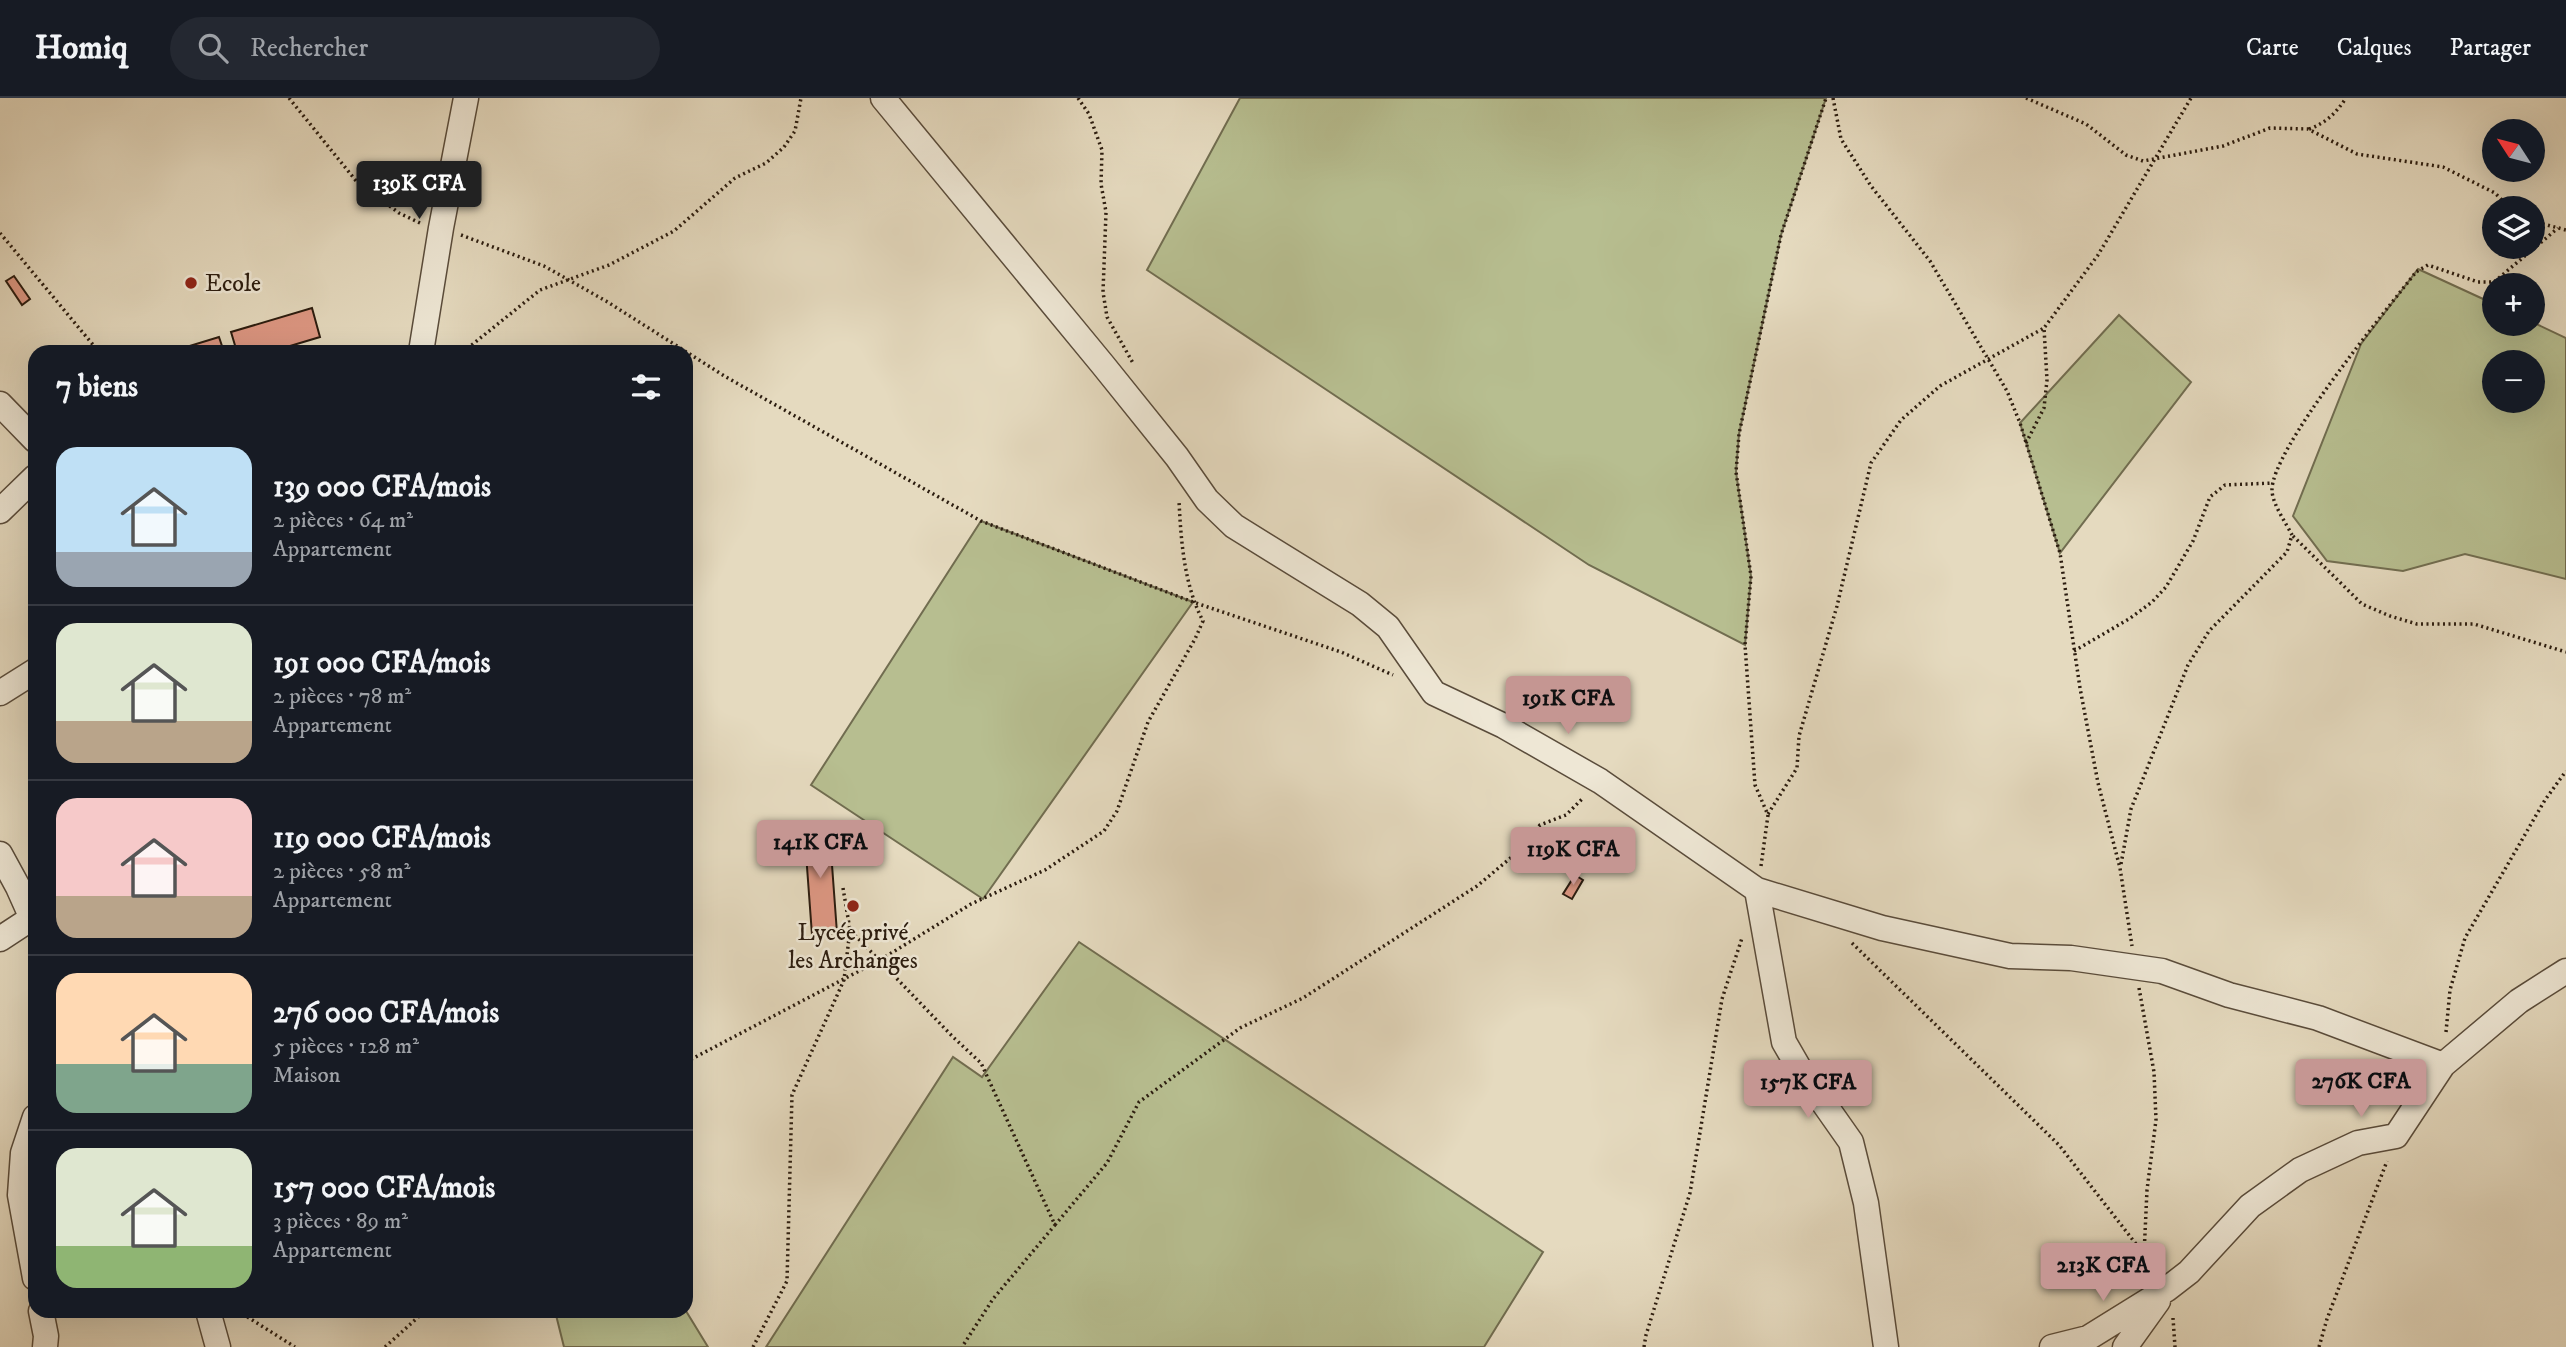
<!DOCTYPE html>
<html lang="fr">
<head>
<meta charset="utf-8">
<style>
	:root { --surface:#171b24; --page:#242831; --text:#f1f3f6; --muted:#9ea1a6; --line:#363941; --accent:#c59692 }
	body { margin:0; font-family:"IM FELL DW Pica",serif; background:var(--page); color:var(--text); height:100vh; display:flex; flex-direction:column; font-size:26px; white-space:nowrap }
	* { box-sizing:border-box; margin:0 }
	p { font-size:23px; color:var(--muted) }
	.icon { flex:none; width:38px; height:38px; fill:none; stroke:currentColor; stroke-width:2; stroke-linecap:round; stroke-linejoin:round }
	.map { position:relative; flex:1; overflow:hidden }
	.sheet { position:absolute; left:28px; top:247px; width:665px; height:973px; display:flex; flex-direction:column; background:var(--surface); border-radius:21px; box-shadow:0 7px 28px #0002 }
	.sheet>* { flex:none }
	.needle { width:46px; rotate:306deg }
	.controls { position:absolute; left:2482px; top:21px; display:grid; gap:14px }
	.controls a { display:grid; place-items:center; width:63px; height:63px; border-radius:50%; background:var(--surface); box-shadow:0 7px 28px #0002; font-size:35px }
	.price { position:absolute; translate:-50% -60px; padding:0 16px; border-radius:7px; background:var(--accent); color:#111; font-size:23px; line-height:46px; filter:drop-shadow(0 2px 4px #0008) }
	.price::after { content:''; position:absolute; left:50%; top:42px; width:21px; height:16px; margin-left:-10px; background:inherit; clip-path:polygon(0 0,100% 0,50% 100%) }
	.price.active { background:#222; color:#fff }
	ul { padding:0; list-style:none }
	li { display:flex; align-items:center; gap:21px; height:175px; padding:0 28px }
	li+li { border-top:2px solid var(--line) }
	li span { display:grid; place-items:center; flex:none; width:196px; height:140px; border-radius:21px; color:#555 }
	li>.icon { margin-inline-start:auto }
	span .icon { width:84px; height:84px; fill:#fffc; stroke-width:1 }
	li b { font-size:30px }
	h2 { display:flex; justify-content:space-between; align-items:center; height:84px; padding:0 28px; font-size:30px }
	header { display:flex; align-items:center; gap:42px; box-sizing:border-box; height:98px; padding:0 35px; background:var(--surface); border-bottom:2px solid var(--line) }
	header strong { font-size:33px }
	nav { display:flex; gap:38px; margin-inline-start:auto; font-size:24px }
	.search { width:490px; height:63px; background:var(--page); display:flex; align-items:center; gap:18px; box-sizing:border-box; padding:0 24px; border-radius:38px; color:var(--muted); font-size:26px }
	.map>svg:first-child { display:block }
	.green { fill:#b7be90; stroke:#716d50; stroke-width:2; fill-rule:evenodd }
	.building { fill:#de9884; stroke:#2b1c0f; stroke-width:2 }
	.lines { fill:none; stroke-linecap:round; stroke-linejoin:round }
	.minor-casing { stroke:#5a4c3b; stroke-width:27 }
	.path { stroke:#2b1c0f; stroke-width:3.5; stroke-dasharray:2 3.5; stroke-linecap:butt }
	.minor { stroke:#eee7d5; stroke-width:24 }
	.poi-dot { fill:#8f2418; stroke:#eee7d5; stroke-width:2.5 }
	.labels { text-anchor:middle; stroke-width:5; stroke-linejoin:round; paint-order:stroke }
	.poi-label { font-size:24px; fill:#2b1c0f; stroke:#eee7d5; text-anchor:start }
</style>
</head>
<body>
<header>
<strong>Homiq</strong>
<div class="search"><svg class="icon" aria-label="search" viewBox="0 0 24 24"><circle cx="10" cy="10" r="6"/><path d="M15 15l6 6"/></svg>Rechercher</div>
<nav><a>Carte</a><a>Calques</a><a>Partager</a></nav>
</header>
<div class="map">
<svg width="2566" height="1249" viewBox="0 0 2566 1249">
	<rect width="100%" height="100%" fill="#e5dabf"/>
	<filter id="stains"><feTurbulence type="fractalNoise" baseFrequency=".00286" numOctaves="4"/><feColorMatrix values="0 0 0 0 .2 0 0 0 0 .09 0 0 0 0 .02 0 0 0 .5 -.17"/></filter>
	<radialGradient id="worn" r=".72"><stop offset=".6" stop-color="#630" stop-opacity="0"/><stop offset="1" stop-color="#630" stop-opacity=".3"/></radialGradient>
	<!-- green -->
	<path class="green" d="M1240 0H1826L1781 137 1739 336 1736 374 1751 478 1745 547 1589 467 1147 172Z
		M2418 171 2494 206V226L2532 224 2566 240V481L2465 456 2403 473 2327 463 2293 418 2361 246ZM2532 264V303H2494V264Z
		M2119 217 2191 284 2060 455 2020 325Z
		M981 423 1193 504 983 801 811 687Z
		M1079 844 1543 1154 1484 1249H766L953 959 982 979Z
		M555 1213H686L708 1249H564Z"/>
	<!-- building -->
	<path class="building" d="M14 178 30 201 22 207 6 183Z
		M312 210 320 239 270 254H237L231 234Z
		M219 239 224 254H170Z
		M829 726 837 835 812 837 804 728Z
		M1575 777 1583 782 1572 801 1563 796Z"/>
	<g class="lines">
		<defs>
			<path id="minor" d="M883 0 1103 267 1177 359 1207 402 1234 428 1360 506 1388 529 1434 595 1504 628 1600 683 1757 792 1882 830 2010 858 2071 860 2162 873 2229 897 2318 920 2443 967
				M421 254 441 130 466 0
				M0 306 35 342
				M0 413 35 379
				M0 595 35 573
				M0 756 18 789 35 827
				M1757 792 1784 944 1799 970 1851 1044 1866 1105 1886 1249
				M0 841 32 820
				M35 1019 23 1055 20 1097 35 1180
				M41 1213 46 1238 45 1249
				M208 1213 218 1249
				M2052 1249 2088 1240 2167 1191 2189 1174 2250 1108 2300 1072 2358 1045 2396 1038 2443 967 2519 903 2566 873
				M2125 1249 2158 1203"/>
		</defs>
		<!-- minor casing -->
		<use href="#minor" class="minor-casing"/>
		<!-- path -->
		<path class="path" d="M289 0 357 84 399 115 420 125
			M1078 0 1089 16 1102 52 1101 86 1106 114 1103 194 1107 219 1133 265
			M1833 0 1841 41 1871 88 1930 163 2007 293 2020 325 2060 455 2080 590 2098 685 2120 770 2132 848
			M2026 0 2086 26 2126 57 2143 63 2223 48 2270 30 2308 31 2357 56 2443 69 2495 95 2510 110
			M2309 31C2326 25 2336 15 2346 0
			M2532 123 2566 132
			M0 135 99 254
			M461 137 544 168 606 203 726 279 981 423 1193 504 1341 554 1393 577
			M463 254 540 192 609 167 674 133 735 80 766 65 784 49 795 33 801 0
			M2026 345 2044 310 2047 282 2044 230 2098 157 2191 0
			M2293 438 2362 506 2390 518 2417 526H2474L2566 554
			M2074 553 2129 521 2152 504 2166 489 2193 443 2210 399 2225 387 2273 385
			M1768 716 1797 670 1799 638 1837 508 1871 365 1901 322 1940 288 2044 230
			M2121 766 2131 711 2188 567 2209 533 2287 454 2292 437C2286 425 2273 407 2272 393 2270 353 2387 211 2416 174L2428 167 2478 184H2494L2558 130
			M1761 768 1768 717 1755 687 1745 547 1751 478 1736 374 1739 336 1781 137 1826 0
			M843 790 850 832 953 939 981 965 1055 1127 993 1201 962 1249
			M1852 845 2059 1047 2143 1155
			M2139 890 2154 974 2156 1022 2147 1092 2144 1157 2156 1175
			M2446 934 2450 892 2465 840 2545 702 2566 673
			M686 964 880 862 971 806 1045 772 1104 733 1117 713 1148 624 1195 541 1203 523C1184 487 1181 443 1179 403
			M1055 1127 1107 1065 1139 1004 1240 930 1303 900 1477 788 1513 758 1540 727 1566 717 1584 699
			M238 1213 295 1249
			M2173 1220 2175 1249
			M385 1249 425 1213
			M753 1249 787 1183 792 997 844 882 850 832
			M1644 1249 1646 1237 1690 1095 1722 901 1742 840
			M2319 1249 2327 1221 2387 1063"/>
		<!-- minor -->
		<use href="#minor" class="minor"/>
	</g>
	<!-- markers -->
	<g class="poi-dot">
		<circle cx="191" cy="185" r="7"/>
		<circle cx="853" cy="808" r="7"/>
	</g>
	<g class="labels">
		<!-- poi labels -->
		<g class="poi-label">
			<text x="205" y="193">Ecole</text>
			<text x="853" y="842" text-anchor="middle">Lycée privé<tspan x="853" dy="28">les Archanges</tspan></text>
		</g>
	</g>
	<rect width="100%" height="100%" filter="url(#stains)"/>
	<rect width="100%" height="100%" fill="url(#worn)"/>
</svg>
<div class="controls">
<a><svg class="needle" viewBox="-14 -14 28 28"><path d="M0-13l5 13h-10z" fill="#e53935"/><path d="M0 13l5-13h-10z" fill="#9ea1a6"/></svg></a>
<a><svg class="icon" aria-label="layers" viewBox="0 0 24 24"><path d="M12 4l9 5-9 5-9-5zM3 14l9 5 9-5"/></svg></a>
<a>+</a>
<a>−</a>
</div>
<b class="price active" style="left:419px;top:123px">139K CFA</b>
<b class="price" style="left:1568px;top:638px">191K CFA</b>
<b class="price" style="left:820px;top:782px">141K CFA</b>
<b class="price" style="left:1573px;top:789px">119K CFA</b>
<b class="price" style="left:2361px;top:1021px">276K CFA</b>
<b class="price" style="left:1808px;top:1022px">157K CFA</b>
<b class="price" style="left:2103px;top:1205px">213K CFA</b>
<section class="sheet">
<h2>7 biens<svg class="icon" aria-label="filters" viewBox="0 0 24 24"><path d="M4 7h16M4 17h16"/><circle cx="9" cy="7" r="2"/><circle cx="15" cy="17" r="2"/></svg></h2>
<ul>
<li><span style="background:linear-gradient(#bfe0f5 75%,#9aa5b1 0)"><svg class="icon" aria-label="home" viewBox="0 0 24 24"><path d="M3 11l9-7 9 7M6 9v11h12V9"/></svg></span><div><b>139 000 CFA/mois</b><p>2 pièces · 64 m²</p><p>Appartement</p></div></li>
<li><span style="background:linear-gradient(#dfe7d0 70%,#b9a48a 0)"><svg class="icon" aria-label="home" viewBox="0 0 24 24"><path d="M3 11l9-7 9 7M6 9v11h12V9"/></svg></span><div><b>191 000 CFA/mois</b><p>2 pièces · 78 m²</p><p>Appartement</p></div></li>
<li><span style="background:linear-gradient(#f6c9c9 70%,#b9a48a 0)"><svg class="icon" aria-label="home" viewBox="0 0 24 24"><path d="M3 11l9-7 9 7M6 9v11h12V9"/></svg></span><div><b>119 000 CFA/mois</b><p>2 pièces · 58 m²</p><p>Appartement</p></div></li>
<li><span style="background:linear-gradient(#ffd9b3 65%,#7fa58c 0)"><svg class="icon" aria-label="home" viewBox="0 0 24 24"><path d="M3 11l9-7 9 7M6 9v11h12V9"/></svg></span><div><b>276 000 CFA/mois</b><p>5 pièces · 128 m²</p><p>Maison</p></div></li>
<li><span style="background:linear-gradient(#dfe7d0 70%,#8fb573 0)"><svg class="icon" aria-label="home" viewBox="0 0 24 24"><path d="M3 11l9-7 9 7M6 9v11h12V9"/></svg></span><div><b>157 000 CFA/mois</b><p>3 pièces · 89 m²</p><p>Appartement</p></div></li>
</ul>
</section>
</div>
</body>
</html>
